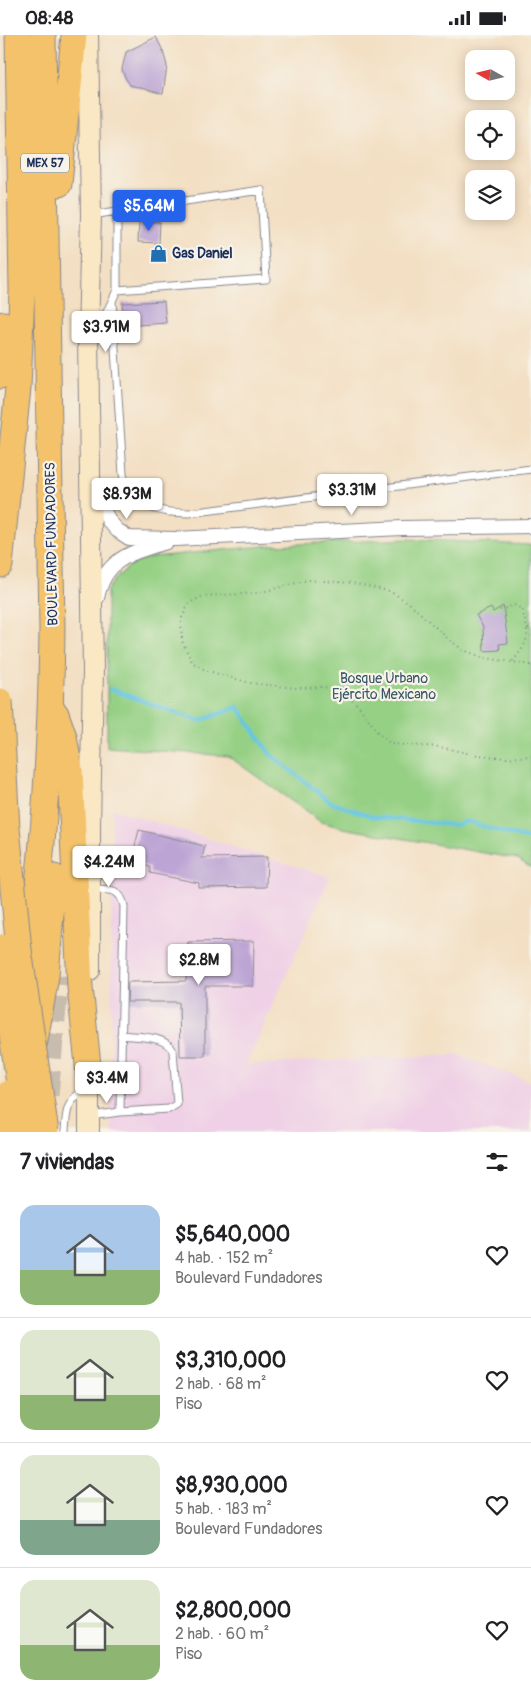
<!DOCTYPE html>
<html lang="es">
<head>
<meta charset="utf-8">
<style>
	:root { --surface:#fff; --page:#f2f2f2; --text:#202124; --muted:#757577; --line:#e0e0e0; --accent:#2563eb }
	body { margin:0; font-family:Pangolin,sans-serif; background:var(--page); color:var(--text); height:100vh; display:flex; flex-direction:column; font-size:19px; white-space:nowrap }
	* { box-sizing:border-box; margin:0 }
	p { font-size:16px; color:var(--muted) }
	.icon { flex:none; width:28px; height:28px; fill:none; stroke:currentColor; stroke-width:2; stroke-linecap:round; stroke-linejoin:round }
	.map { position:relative; height:1097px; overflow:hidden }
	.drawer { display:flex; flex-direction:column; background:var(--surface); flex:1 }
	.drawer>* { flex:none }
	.needle { width:32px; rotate:278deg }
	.tools { position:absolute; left:465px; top:15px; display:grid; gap:10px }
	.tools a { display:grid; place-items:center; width:50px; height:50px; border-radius:10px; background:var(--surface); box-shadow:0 2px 12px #0003; font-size:25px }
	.price { position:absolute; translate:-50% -42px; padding:0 11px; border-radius:5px; background:#fff; color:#222; font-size:16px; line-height:32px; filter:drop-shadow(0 1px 2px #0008) }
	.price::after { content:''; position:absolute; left:50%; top:30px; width:15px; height:11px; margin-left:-8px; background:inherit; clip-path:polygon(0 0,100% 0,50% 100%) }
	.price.current { background:var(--accent); color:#fff }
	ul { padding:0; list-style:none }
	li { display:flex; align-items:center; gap:15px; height:125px; padding:0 20px }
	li+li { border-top:1px solid var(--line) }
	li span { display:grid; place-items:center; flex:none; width:140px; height:100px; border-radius:15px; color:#555 }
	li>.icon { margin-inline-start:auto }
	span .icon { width:60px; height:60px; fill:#fffc; stroke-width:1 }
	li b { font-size:21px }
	h2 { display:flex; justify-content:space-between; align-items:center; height:60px; padding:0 20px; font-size:21px }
	.status { display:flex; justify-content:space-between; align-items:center; height:35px; padding:0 25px; background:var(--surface); direction:ltr }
	.status svg { height:14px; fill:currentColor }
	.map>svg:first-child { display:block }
	.built { fill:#efd0e6 }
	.green { fill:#95d084; stroke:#588071 }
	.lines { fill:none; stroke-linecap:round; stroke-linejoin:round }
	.stream { stroke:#66c6e4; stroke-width:4 }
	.building { fill:#bca4d4 }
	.highway-tunnel { stroke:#c8bcaf; stroke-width:25; stroke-dasharray:25 12; stroke-linecap:butt }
	.lane-casing { stroke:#878790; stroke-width:9 }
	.street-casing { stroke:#878790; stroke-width:16 }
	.secondary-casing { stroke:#878790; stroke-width:22 }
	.highway-casing { stroke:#878790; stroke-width:27 }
	.path { stroke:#878790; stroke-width:2; stroke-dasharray:1 4; stroke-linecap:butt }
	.lane { stroke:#fff; stroke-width:7 }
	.street { stroke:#fff; stroke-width:14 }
	.secondary { stroke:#fae7c3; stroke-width:20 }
	.highway { stroke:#f3c26a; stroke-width:25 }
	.highway-bridge-casing { stroke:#878790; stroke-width:27; stroke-linecap:butt }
	.highway-bridge { stroke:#f3c26a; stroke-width:25 }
	.labels { text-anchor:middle; stroke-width:4.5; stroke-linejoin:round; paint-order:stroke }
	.shield { fill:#f7f3e8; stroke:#5d6a87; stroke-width:1 }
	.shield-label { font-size:12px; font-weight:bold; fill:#1b2f5e }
	.poi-label { font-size:14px; font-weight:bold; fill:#1b2f5e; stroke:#f7f3e8; text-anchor:start }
	.street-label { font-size:14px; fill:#1b2f5e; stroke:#f7f3e8 }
	.park-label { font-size:14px; fill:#3a5768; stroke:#f7f3e8 }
</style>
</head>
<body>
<div class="status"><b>08:48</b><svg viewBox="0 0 49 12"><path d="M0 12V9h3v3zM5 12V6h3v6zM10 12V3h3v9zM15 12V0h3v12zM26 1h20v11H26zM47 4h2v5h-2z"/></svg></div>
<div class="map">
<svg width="531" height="1097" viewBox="0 0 531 1097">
	<rect width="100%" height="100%" fill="#f7f3e8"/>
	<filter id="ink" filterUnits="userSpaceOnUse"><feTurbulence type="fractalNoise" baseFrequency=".02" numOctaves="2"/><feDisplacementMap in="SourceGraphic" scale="10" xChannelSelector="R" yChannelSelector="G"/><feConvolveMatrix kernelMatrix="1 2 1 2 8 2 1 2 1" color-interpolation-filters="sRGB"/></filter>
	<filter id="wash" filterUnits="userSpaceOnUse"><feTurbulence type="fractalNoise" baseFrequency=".0096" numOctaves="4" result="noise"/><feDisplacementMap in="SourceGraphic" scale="20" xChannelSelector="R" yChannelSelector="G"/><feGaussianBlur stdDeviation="1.12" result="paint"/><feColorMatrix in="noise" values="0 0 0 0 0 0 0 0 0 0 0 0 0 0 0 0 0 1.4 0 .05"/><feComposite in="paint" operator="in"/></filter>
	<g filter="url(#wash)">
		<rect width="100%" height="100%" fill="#f3dfc3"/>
		<!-- built -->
		<path class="built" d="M112 774 330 842 246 1030 457 1019 531 1047V1097H111Z"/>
		<!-- green -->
		<path class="green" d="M408 504 531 510V833L518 824 343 793 321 787 228 721 107 712V555C119 538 131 527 152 522L274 510Z"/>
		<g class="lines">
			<!-- stream -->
			<path class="stream" d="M110 654 199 686 238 672 270 719 332 768 375 782 455 790 467 786 508 799 531 804"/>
		</g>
		<g id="blocks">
			<!-- building -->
			<path class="building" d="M156 2 163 16 167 31 163 59 130 50 125 42 122 34 126 17Z
				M139 186 160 187 159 208 138 207Z
				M164 266 166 288 124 291 122 268Z
				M503 571 508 608 499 609 500 615 484 616 483 592 476 580 491 573 493 577Z
				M139 795 205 811 202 823 267 822 266 852 199 853V848L150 838V832L131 827Z
				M254 906 253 951H205V1021H180L179 967H127L128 947 186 946 188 907Z"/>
		</g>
	</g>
	<g filter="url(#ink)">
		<use href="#blocks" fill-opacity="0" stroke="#878790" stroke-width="1"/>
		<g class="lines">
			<!-- highway-tunnel -->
			<path class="highway-tunnel" d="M46 1060 57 940"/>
			<defs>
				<path id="lane" d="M117 176 261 155 266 244 117 255
					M92 180 117 176V255L107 277 93 296
					M112 267 123 439C129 473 160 478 189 478L531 434
					M93 854C108 855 120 852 124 871L120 1077
					M90 1081 120 1077 169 1074 177 1069 173 1016C166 1000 137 1002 121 1000
					M65 1097C66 1075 67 1066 86 1053"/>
				<path id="street" d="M93 454 109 486 117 495 129 503 175 504 402 493 531 491
					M97 563C105 523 131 518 166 507"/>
				<path id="secondary" d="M88 0 91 180 88 303 93 635 90 793V935
					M89 1027V1097"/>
				<path id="highway" d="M59 149 74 0
					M0 341 4 289
					M0 530 18 353 22 256 18 0
					M56 679 64 702 70 735 80 952 89 1040
					M25 935C29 906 34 878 38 849 47 765 51 679 52 595L43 0
					M35 1006 46 941 54 842"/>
			</defs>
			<!-- lane casing -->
			<use href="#lane" class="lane-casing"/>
			<!-- street casing -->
			<use href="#street" class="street-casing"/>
			<!-- secondary casing -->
			<use href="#secondary" class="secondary-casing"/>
			<!-- highway casing -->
			<use href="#highway" class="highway-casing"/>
			<!-- path -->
			<path class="path" d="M500 575 514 570 522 574C530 602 530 606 511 628
				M528 594 531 590
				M531 630 485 623 463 615 446 602 408 567 389 556 352 548 308 545 258 558 203 561 189 568 181 585 182 606 192 627 205 635 250 648 296 653 324 652 341 658 358 670 379 699 391 709 440 712 471 719 506 723 531 721"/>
			<!-- lane -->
			<use href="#lane" class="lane"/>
			<!-- street -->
			<use href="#street" class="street"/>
			<!-- secondary -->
			<use href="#secondary" class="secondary"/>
			<!-- highway -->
			<use href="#highway" class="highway"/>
			<defs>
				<path id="highway-bridge" d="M0 666 7 793 19 915 46 1097
					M2 912 10 986 26 1097
					M7 1097 10 1057"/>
			</defs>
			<!-- highway-bridge casing -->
			<use href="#highway-bridge" class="highway-bridge-casing"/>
			<!-- highway-bridge -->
			<use href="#highway-bridge" class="highway-bridge"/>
		</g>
	</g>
	<!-- icons -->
	<defs>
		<symbol id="shop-bare" viewBox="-9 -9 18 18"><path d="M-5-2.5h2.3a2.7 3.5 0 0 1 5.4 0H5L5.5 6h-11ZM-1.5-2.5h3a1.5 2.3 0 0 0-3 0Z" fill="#1f6fb2" stroke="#f7f3e8" stroke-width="2.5" paint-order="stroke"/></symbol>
	</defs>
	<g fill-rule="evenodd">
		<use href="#shop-bare" x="146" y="206" width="25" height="25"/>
	</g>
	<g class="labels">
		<!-- shield labels -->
		<rect class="shield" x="21" y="118.5" width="48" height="19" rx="4"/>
		<g class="shield-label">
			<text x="45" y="132">MEX 57</text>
		</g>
		<!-- poi labels -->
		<g class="poi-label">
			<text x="172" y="223">Gas Daniel</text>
		</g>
		<!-- street labels -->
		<g class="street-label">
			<text transform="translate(51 509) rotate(-91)" y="5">BOULEVARD FUNDADORES</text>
		</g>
		<!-- park labels -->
		<g class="park-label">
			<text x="384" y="648">Bosque Urbano<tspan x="384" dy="16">Ejército Mexicano</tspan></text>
		</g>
	</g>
</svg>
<div class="tools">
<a><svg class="needle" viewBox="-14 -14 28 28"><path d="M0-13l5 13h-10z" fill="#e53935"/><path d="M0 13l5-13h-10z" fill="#757577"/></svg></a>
<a><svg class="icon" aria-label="locate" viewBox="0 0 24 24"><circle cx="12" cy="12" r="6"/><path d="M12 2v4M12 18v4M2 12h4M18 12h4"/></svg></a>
<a><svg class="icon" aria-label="layers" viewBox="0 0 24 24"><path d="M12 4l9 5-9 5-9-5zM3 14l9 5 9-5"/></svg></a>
</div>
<b class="price current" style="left:149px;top:197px">$5.64M</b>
<b class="price" style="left:106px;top:318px">$3.91M</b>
<b class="price" style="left:352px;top:481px">$3.31M</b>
<b class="price" style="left:127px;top:485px">$8.93M</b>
<b class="price" style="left:109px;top:853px">$4.24M</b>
<b class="price" style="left:199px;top:951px">$2.8M</b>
<b class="price" style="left:107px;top:1069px">$3.4M</b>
</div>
<section class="drawer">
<h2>7 viviendas<svg class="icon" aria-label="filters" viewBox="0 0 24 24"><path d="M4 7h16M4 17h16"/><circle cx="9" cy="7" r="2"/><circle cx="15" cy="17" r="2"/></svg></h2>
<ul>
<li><span style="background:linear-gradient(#a9c7e8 65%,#8fb573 0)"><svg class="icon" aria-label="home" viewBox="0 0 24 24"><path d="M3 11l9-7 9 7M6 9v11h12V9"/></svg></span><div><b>$5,640,000</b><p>4 hab. · 152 m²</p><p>Boulevard Fundadores</p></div><svg class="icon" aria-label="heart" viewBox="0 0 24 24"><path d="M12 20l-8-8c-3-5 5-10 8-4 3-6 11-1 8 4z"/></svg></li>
<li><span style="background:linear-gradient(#dfe7d0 65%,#8fb573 0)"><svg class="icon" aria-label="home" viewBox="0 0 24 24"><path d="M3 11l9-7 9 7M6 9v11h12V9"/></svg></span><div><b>$3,310,000</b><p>2 hab. · 68 m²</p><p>Piso</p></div><svg class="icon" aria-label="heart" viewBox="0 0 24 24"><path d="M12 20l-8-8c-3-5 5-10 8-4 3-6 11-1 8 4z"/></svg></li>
<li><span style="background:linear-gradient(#dfe7d0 65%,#7fa58c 0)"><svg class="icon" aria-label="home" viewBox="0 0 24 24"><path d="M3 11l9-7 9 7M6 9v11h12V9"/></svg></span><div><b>$8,930,000</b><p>5 hab. · 183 m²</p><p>Boulevard Fundadores</p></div><svg class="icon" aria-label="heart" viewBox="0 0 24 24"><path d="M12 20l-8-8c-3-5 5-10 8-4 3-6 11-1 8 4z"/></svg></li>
<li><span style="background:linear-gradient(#dfe7d0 65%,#8fb573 0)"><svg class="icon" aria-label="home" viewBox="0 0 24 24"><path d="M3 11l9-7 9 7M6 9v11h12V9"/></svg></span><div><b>$2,800,000</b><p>2 hab. · 60 m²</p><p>Piso</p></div><svg class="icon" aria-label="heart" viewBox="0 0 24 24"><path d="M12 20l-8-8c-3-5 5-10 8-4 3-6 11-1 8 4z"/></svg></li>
</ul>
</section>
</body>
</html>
